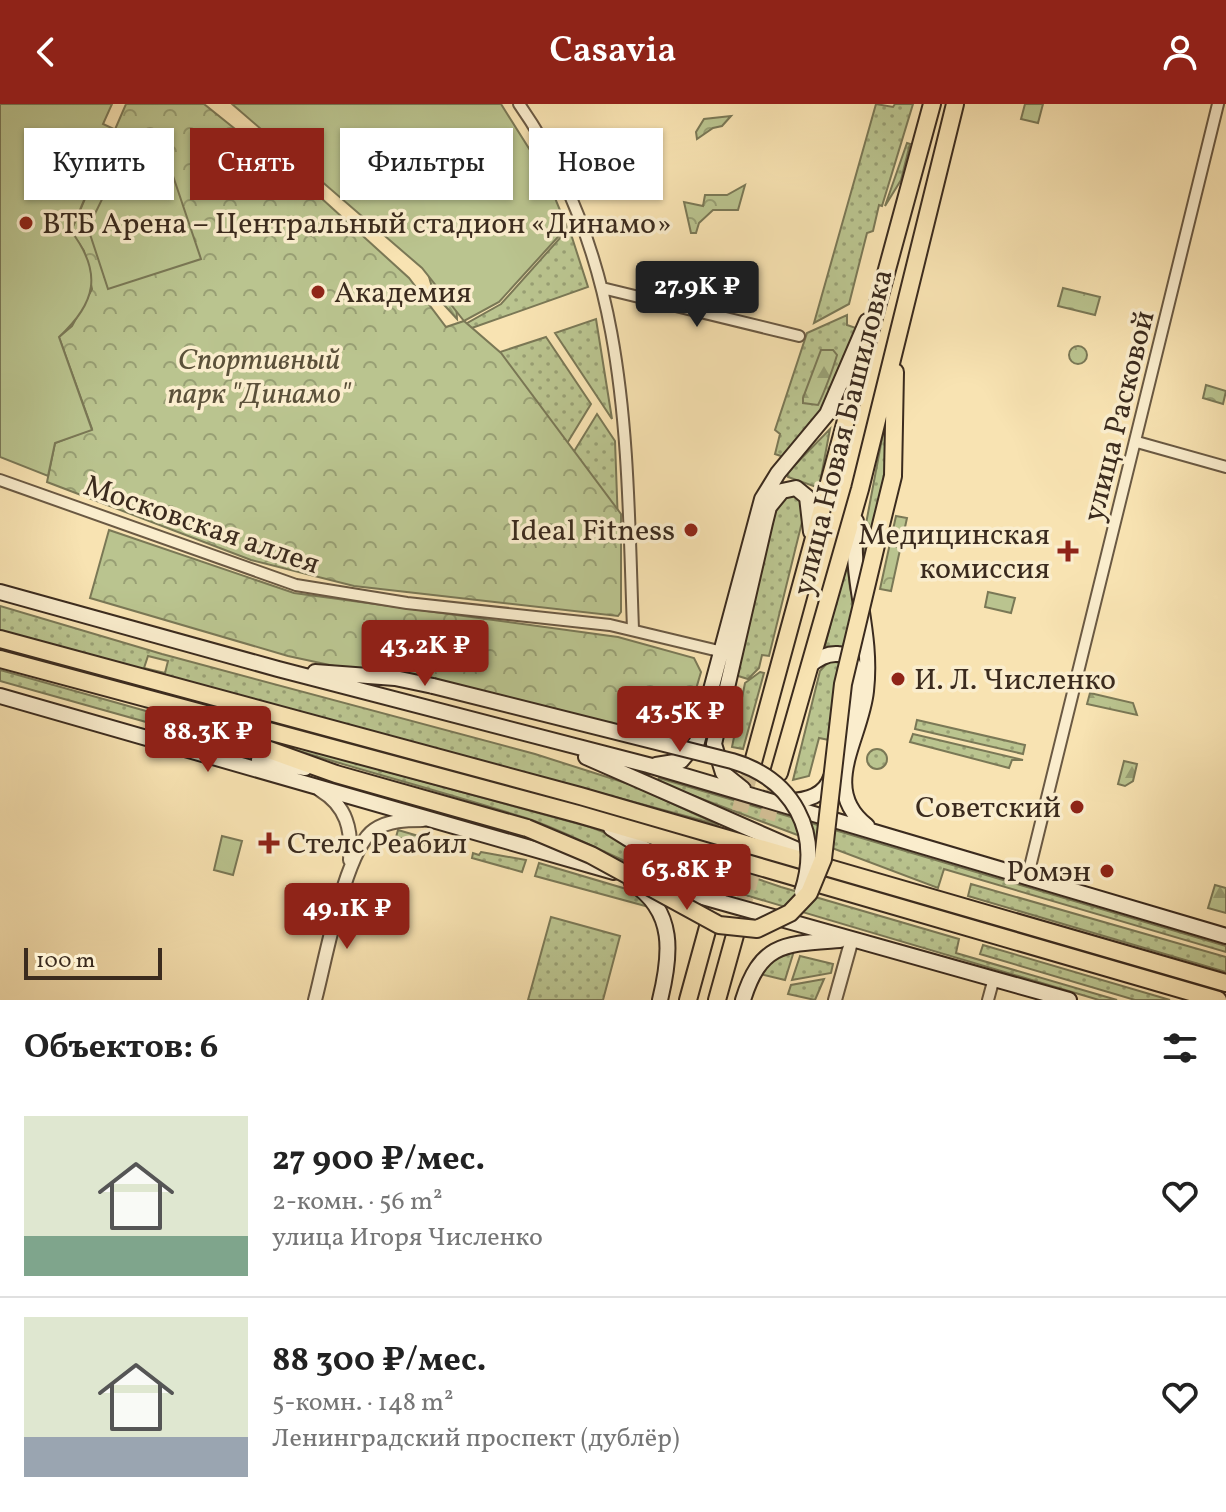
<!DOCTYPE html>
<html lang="ru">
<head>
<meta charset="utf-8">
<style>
	:root { --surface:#fff; --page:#f2f2f2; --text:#222; --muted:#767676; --line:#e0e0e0; --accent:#8f2418 }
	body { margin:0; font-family:Vollkorn,serif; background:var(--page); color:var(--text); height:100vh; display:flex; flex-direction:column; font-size:30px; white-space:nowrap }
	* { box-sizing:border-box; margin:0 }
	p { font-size:26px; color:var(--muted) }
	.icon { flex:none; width:44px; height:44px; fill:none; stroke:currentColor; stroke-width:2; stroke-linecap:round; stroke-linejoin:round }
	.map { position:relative; height:896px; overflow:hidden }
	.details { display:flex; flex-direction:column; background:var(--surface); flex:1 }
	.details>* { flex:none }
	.guide { position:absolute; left:24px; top:24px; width:800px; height:72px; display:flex; gap:16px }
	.scale { position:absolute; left:24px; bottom:20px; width:138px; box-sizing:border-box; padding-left:8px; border:4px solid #3b2b1e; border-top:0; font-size:22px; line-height:28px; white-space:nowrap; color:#3b2b1e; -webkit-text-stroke:6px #faedcd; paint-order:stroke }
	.price { position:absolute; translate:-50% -68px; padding:0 18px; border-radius:8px; background:var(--accent); color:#fff; font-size:26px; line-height:52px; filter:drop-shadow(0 2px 4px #0008) }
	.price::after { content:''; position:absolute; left:50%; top:48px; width:24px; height:18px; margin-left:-12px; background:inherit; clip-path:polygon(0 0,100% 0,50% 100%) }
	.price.active { background:#222; color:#fff }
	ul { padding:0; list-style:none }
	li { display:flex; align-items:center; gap:24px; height:200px; padding:0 24px }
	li+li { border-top:2px solid var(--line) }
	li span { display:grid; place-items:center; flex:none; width:224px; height:160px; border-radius:0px; color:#555 }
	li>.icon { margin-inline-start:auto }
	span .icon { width:96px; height:96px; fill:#fffc; stroke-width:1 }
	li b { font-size:34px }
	h2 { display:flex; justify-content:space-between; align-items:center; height:96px; padding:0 24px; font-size:34px }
	.tag { padding:0 28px; border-radius:0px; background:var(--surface); box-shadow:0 2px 6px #0004; font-size:28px; line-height:72px }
	.tag.active { background:var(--accent); color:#fff }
	header { display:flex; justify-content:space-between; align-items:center; height:104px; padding:0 24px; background:var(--accent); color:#fff; font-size:36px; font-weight:600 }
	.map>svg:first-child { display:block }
	.grass { fill:url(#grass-dots); stroke:#7a7856; stroke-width:2; fill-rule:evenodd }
	.forest { fill:url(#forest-firs); stroke:#7a7856; stroke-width:2 }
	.park { fill:url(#park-crowns); stroke:#7a7856; stroke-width:2 }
	.garden { fill:#bac48f; stroke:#7a7856; stroke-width:2 }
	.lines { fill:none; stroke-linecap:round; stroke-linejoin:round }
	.primary-tunnel { stroke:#d2be94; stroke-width:16; stroke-dasharray:16 8; stroke-linecap:butt }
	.minor-casing { stroke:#6a5943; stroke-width:14 }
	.tertiary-casing { stroke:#6a5943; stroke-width:16 }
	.secondary-casing { stroke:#3b2b1e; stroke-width:18 }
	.primary-casing { stroke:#3b2b1e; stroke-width:20 }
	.minor { stroke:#faedcd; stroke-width:10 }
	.tertiary { stroke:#faedcd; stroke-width:12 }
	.secondary { stroke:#faedcd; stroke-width:14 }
	.primary { stroke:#f8e3b2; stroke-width:16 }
	.secondary-bridge-casing { stroke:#3b2b1e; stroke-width:18; stroke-linecap:butt }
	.primary-bridge-casing { stroke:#3b2b1e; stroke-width:20; stroke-linecap:butt }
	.secondary-bridge { stroke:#faedcd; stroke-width:14 }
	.primary-bridge { stroke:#f8e3b2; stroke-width:16 }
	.poi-dot { fill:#8f2418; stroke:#faedcd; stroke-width:3 }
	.labels { text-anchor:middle; stroke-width:7; stroke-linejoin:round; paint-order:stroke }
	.poi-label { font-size:30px; fill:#3b2b1e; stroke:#faedcd; text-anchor:start }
	.park-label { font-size:30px; font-style:italic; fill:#5b513a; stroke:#faedcd }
	.street-label { font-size:30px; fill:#3b2b1e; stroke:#faedcd }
</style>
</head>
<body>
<header><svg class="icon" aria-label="back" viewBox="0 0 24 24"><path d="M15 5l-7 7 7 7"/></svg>Casavia<svg class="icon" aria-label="person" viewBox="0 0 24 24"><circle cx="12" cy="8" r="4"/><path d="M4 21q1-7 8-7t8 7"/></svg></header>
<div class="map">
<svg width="1226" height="896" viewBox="0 0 1226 896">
	<defs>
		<pattern id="grass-dots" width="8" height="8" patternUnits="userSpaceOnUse" patternTransform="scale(2)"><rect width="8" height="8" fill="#bac48f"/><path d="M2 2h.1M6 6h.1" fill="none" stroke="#989f74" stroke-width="1.8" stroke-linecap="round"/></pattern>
		<pattern id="forest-firs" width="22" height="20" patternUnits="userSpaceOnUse" patternTransform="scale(2)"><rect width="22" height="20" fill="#bac48f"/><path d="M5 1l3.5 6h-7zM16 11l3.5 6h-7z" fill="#989f74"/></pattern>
		<pattern id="park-crowns" width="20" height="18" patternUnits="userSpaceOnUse" patternTransform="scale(2)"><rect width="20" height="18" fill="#bac48f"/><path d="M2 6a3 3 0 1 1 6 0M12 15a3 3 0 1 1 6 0" fill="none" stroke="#989f74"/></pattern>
	</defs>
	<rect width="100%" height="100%" fill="#f8e3b2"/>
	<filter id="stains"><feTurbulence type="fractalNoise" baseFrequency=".0025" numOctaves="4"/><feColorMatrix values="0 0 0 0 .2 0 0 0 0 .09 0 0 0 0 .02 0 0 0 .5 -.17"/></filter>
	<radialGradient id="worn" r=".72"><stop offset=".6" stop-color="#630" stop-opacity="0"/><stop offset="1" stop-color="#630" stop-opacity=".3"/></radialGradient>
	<!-- grass -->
	<path class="grass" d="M876 0 893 3 895 0H913L882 102 879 101 873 127 867 129 849 200 814 219Z
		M907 39 910 40 901 76 885 102Z
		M569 124 588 183 466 226 462 222 501 200Z
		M847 211V221L856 224 822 308 784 353 775 350 780 330 775 326 807 229Z
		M596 215 612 315 555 229Z
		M546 233 591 300 563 346 494 250Z
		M887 308V371L862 477 865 425Z
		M597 310 615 337 618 420 570 354Z
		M830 325 819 384 788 373 787 369Z
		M791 389 801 394 803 414 769 552 762 551 759 564 748 575 735 571 769 420 778 396Z
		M847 455 850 484 862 526 863 566 844 543 825 542Z
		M0 502 162 550 535 650 632 681 719 721 0 527ZM148 552 168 557 165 569 144 564Z
		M829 557 841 559 829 636 819 634 809 672 793 676 820 567Z
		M0 566 171 614 310 664 0 577Z
		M760 568 764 569 743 645 732 643 745 579Z
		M917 616 1025 641 1023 650 915 625Z
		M209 619 590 723C622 734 649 752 673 776 622 760 577 731 526 714 421 681 314 654 209 619Z
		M913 630 1023 656H1012L1009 664 910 638Z
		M867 655a10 10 0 1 1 20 0a10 10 0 1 1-20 0Z
		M659 674 1226 842V848L944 765 938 784 657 678Z
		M398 726 439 738 438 745 396 733Z
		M653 739 781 783 959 835 956 849 1117 896H1099L708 780 677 761Z
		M481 748 526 756 522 768 472 754 473 749 479 751Z
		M539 759 633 787 649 803 535 772Z
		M971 780 1226 853V868L968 792Z
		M551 813 620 832 603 896H528Z
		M983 841 1170 896H1135L980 850Z
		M794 847 785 876 760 870 775 854Z
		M800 852 833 860 831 869 792 876Z
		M824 875 815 896 788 890 791 881Z"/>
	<!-- forest -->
	<path class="forest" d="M427 166 456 198 457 215 434 190Z
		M821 246H833L837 251C833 265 824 289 818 301L803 299V294Z
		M1090 589 1133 599 1137 611 1087 600Z
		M1124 657 1137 660 1133 677 1125 682 1118 680Z
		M1215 781 1226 784V809L1208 804Z"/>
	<!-- park -->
	<path class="park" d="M126 0H204L320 93 409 174 446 223 464 217 501 249 621 410V508L618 512 354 482 251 456 47 378 55 339 92 325 59 233 72 222 92 185 84 147 71 127Z
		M1025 0H1043L1038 19 1021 15Z
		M731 12 722 22 713 24 697 35 696 28 704 15Z
		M745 81 738 106H713L699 119 696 129H691L684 98 703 102 705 91H727Z
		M1063 184 1100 193 1095 211 1058 202Z
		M1069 251a9 9 0 1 1 18 0a9 9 0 1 1-18 0Z
		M1206 281 1226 287 1223 300 1203 294Z
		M896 412 907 414 891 487 880 485Z
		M109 426 294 489 618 533 694 554 701 568 691 602 684 605 676 636 288 552 90 494Z"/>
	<!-- garden -->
	<path class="garden" d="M0 0H112L103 20 114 25 71 127C103 169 96 199 59 233L92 326 55 339 48 372 0 353Z
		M232 0H501L545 70 567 123 499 198 464 217 422 164Z
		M171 66 201 155 108 185 88 124 106 87Z
		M988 488 1015 494 1011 509 985 503Z
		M222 732 242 737 233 771 214 766Z"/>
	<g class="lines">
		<!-- primary-tunnel -->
		<path class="primary-tunnel" d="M708 823 752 662
			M735 831 775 686"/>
		<defs>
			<path id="minor" d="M519 0C631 160 626 339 633 525
				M602 184 799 232
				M1137 338 1226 363
				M0 376 296 481 407 499 610 521 723 548
				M1027 775 1218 0
				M988 896 994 874"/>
			<path id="tertiary" d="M320 686C347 702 352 726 350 756
				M315 896C325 859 345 745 374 726 389 716 406 716 423 716
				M835 896 852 835"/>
			<path id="secondary" d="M856 417C849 476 873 526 866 587 861 635 819 685 867 722
				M0 488 278 565 648 661 1226 832
				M809 562C817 555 826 549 838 550 872 552 847 614 842 633
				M315 568 395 574 433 582
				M0 592 614 768
				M586 653 816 754
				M259 656 305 664
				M656 661 681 657 697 638 762 395 778 369 827 310 867 217
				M743 685 723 669 714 640 765 419 769 403 782 387 796 384 807 393 811 428
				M787 697C805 697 825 692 831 673
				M611 724 719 791
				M649 778 1069 896
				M632 779C676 807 671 851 660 896
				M743 896C761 838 785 840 840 836"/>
			<path id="primary" d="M878 433 893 372 895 268
				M0 535 580 692 1226 879
				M0 555 578 710 1218 896
				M177 613 336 670 527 724
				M752 662 932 0
				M779 669 860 385 955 0
				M688 896 708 823
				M717 896 735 831"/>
		</defs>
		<!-- minor casing -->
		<use href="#minor" class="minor-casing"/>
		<!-- tertiary casing -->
		<use href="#tertiary" class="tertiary-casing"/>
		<!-- secondary casing -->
		<use href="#secondary" class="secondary-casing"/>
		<!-- primary casing -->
		<use href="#primary" class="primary-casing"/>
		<!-- minor -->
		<use href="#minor" class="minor"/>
		<!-- tertiary -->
		<use href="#tertiary" class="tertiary"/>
		<!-- secondary -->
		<use href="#secondary" class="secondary"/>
		<!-- primary -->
		<use href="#primary" class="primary"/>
		<defs>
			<path id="secondary-bridge" d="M433 582 732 657C793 675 822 728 802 788"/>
			<path id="primary-bridge" d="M527 724 591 751 719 821 757 825 790 809 809 789 823 755 843 580 878 433"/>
		</defs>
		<!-- secondary-bridge casing -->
		<use href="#secondary-bridge" class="secondary-bridge-casing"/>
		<!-- primary-bridge casing -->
		<use href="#primary-bridge" class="primary-bridge-casing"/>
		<!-- secondary-bridge -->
		<use href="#secondary-bridge" class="secondary-bridge"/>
		<!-- primary-bridge -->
		<use href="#primary-bridge" class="primary-bridge"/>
	</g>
	<!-- markers -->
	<g class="poi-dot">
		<circle cx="26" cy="119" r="8"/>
		<circle cx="318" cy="188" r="8"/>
		<circle cx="691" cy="426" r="8"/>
		<path d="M1064 435h8v8h8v8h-8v8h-8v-8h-8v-8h8z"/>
		<circle cx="898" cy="575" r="8"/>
		<circle cx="1077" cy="703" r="8"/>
		<path d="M265 727h8v8h8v8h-8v8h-8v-8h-8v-8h8z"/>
		<circle cx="1107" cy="767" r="8"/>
	</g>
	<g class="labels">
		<!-- poi labels -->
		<g class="poi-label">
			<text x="42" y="129">ВТБ Арена – Центральный стадион «Динамо»</text>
			<text x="334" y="198">Академия</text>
			<text x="675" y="436" text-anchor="end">Ideal Fitness</text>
			<text x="1050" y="440" text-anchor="end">Медицинская<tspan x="1050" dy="34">комиссия</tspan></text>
			<text x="914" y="585">И. Л. Численко</text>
			<text x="1061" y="713" text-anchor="end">Советский</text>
			<text x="287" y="749">Стелс Реабил</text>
			<text x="1091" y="777" text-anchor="end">Ромэн</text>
		</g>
		<!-- park labels -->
		<g class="park-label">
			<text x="259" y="265">Спортивный<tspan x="259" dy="34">парк "Динамо"</tspan></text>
		</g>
		<!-- street labels -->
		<g class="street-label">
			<text transform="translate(1118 312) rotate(-76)" y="10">улица Расковой</text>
			<text transform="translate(842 328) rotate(-76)" y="10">улица Новая Башиловка</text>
			<text transform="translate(202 420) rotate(19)" y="10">Московская аллея</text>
		</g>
	</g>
	<rect width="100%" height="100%" filter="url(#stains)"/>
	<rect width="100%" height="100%" fill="url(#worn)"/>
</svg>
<div class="scale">100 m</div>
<b class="price active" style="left:697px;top:225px">27.9K ₽</b>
<b class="price" style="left:425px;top:584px">43.2K ₽</b>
<b class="price" style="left:680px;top:650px">43.5K ₽</b>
<b class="price" style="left:208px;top:670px">88.3K ₽</b>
<b class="price" style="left:687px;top:808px">63.8K ₽</b>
<b class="price" style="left:347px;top:847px">49.1K ₽</b>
<div class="guide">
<a class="tag">Купить</a>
<a class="tag active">Снять</a>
<a class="tag">Фильтры</a>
<a class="tag">Новое</a>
</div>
</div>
<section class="details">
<h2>Объектов: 6<svg class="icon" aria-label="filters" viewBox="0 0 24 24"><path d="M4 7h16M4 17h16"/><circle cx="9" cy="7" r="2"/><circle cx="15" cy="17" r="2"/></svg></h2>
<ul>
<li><span style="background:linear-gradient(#dfe7d0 75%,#7fa58c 0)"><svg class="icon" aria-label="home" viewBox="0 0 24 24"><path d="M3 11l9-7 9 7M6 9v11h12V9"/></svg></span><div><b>27 900 ₽/мес.</b><p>2-комн. · 56 m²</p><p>улица Игоря Численко</p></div><svg class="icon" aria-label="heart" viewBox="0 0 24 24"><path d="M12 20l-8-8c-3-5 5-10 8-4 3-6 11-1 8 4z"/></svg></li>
<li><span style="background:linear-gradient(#dfe7d0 75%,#9aa5b1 0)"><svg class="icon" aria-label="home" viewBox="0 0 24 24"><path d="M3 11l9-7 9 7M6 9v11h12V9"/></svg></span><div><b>88 300 ₽/мес.</b><p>5-комн. · 148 m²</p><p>Ленинградский проспект (дублёр)</p></div><svg class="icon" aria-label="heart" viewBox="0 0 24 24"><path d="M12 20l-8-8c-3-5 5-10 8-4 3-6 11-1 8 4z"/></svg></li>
</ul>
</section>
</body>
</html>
